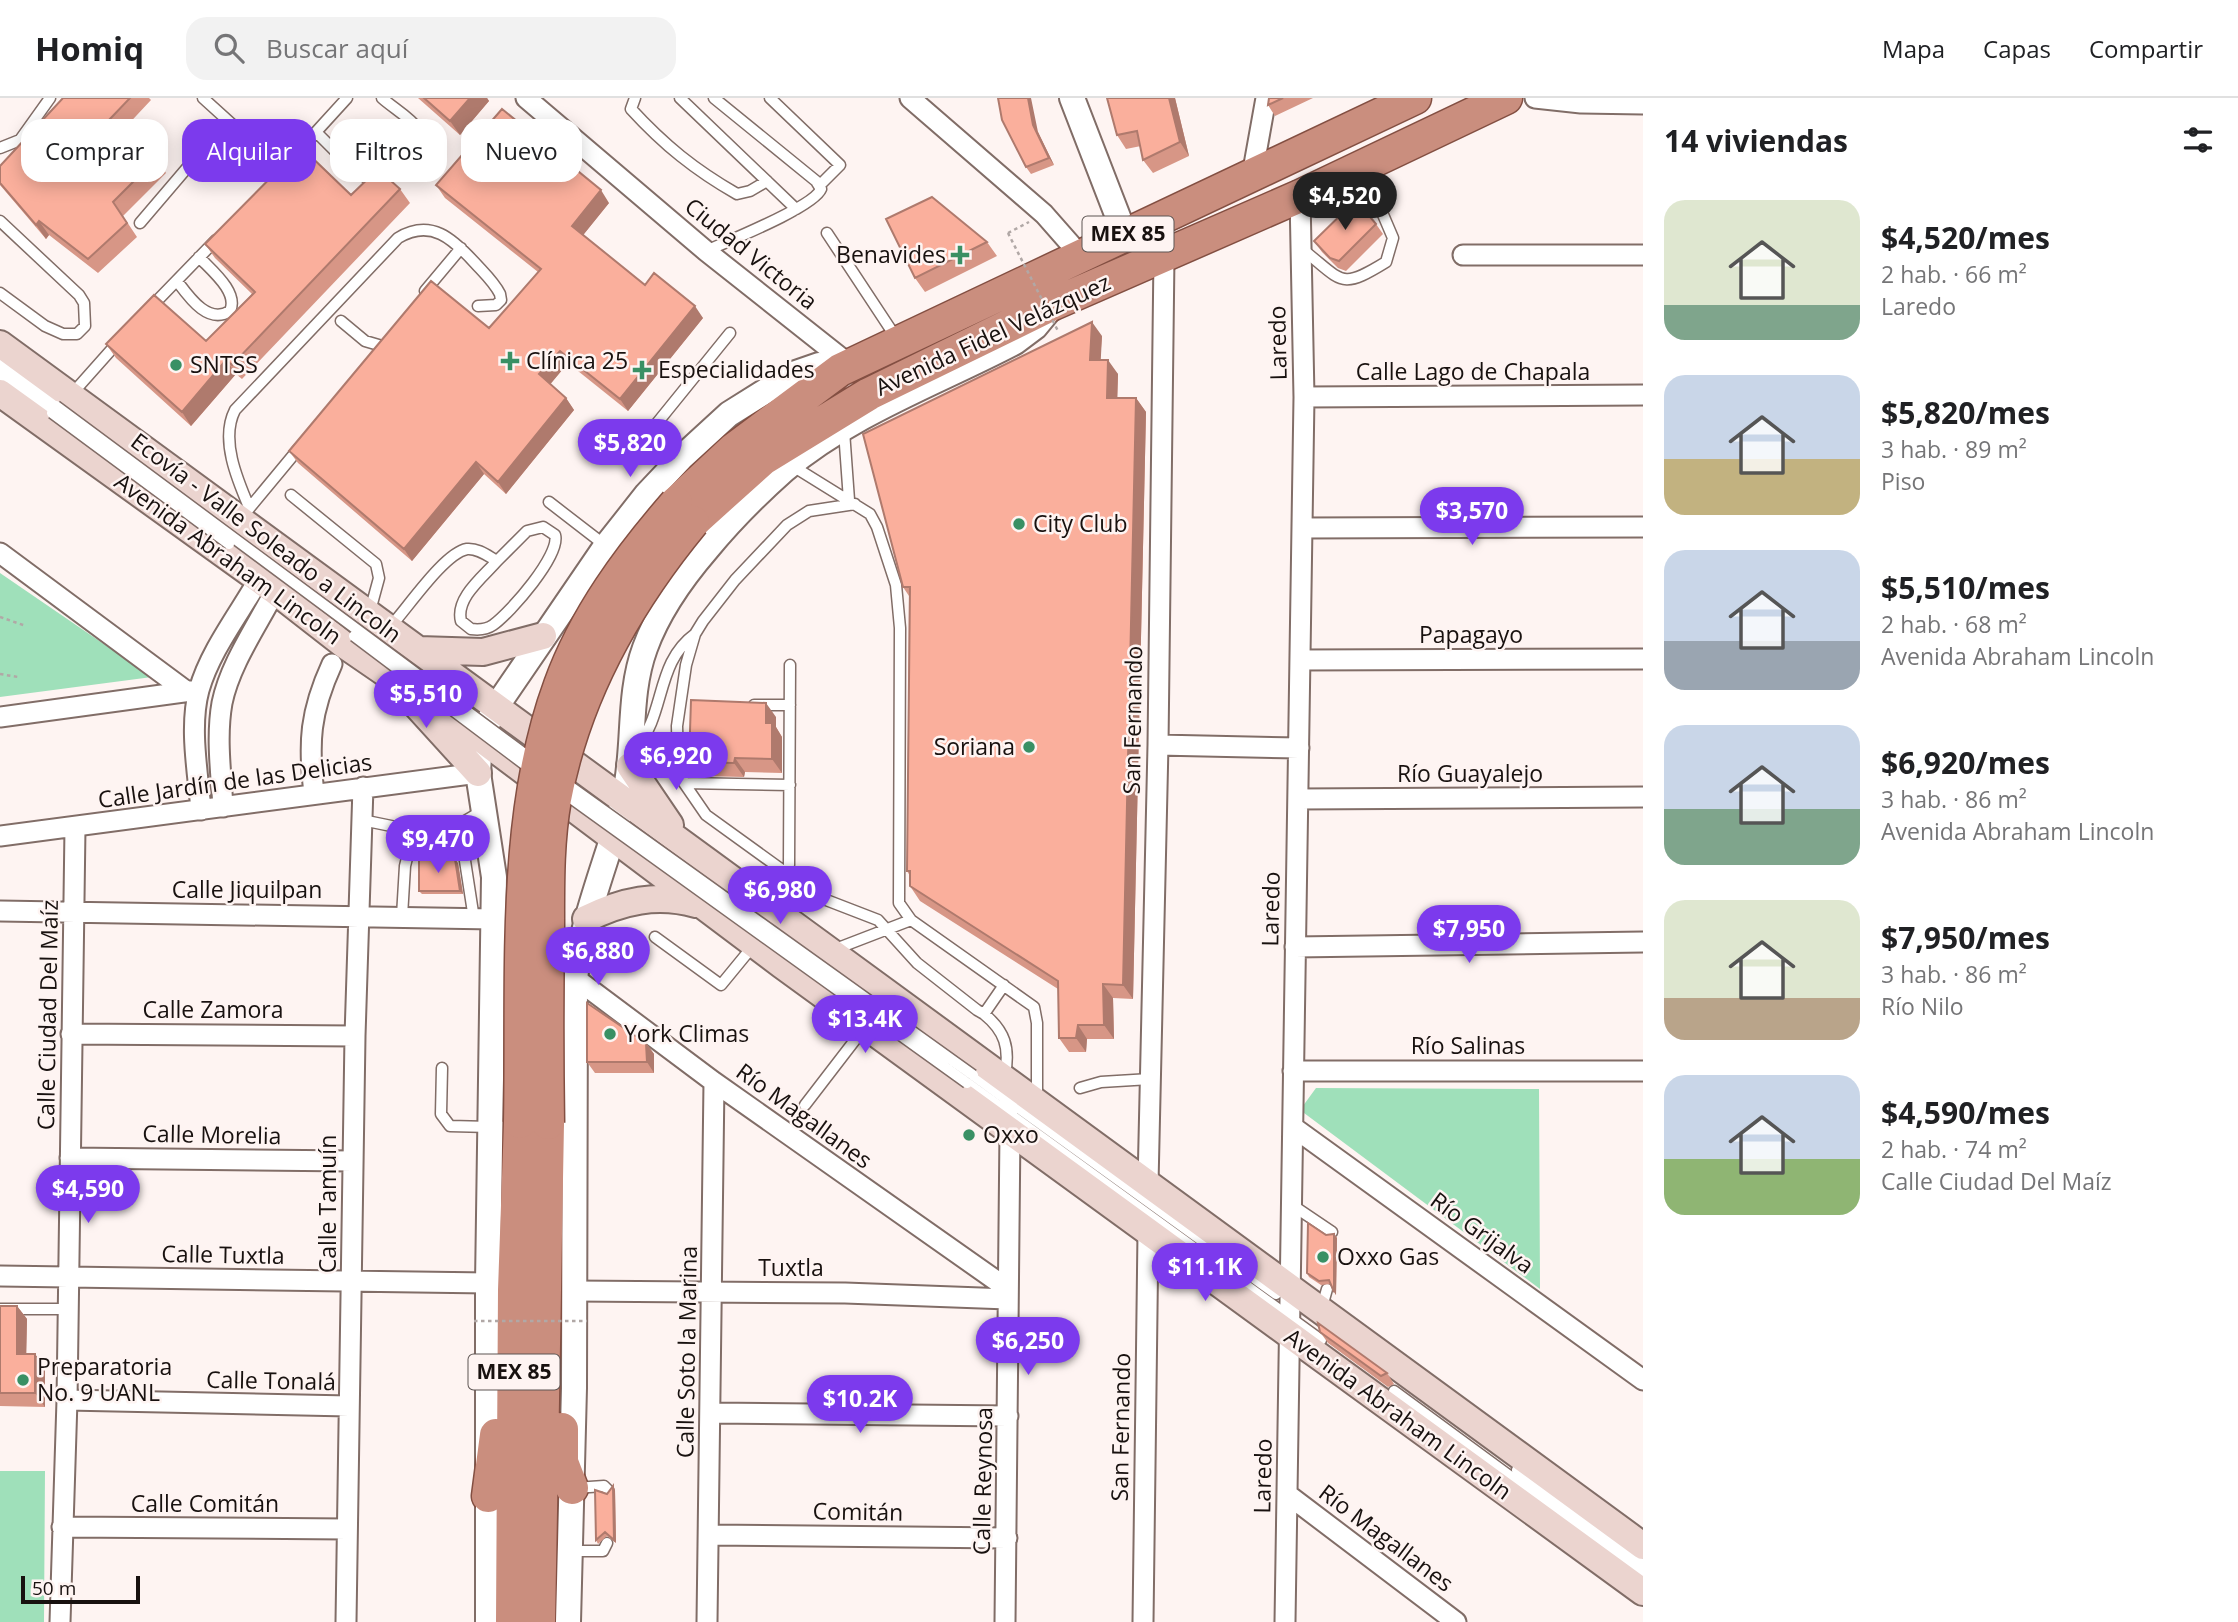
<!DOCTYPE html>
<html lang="es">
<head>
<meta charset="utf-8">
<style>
	:root { --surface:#fff; --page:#f2f2f2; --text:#202124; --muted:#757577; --line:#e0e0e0; --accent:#7c3aed }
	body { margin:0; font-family:"Open Sans",sans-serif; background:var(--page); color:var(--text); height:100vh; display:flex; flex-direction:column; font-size:26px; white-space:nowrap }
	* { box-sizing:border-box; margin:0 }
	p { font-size:23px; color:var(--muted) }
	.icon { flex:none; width:38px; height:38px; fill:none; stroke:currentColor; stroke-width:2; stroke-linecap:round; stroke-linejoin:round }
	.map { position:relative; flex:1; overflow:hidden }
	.sheet { display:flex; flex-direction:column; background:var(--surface); width:595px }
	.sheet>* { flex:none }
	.guide { position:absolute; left:21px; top:21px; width:665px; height:63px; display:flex; gap:14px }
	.scale { position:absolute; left:21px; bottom:18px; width:119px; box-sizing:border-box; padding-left:7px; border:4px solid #18110f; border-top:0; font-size:19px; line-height:24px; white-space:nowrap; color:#18110f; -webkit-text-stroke:5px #fef4f2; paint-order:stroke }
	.price { position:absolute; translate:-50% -60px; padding:0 16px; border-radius:24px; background:var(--accent); color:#fff; font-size:23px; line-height:46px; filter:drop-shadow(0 2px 4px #0008) }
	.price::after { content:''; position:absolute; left:50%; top:42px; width:21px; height:16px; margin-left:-10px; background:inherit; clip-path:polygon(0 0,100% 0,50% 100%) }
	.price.current { background:#222; color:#fff }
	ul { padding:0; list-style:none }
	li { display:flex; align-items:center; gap:21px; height:175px; padding:0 21px }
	li span { display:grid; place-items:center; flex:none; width:196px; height:140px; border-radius:21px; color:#555 }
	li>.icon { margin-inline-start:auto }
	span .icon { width:84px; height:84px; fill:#fffc; stroke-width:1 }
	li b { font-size:30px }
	h2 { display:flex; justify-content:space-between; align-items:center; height:84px; padding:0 21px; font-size:30px }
	.tag { padding:0 24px; border-radius:21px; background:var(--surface); box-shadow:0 4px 18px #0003; font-size:24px; line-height:63px }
	.tag.current { background:var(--accent); color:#fff }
	header { display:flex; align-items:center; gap:42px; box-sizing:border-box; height:98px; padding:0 35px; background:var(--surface); border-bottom:2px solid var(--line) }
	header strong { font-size:33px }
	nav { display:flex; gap:38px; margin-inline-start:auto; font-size:24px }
	.search { width:490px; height:63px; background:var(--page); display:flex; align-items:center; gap:18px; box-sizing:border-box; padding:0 24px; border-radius:21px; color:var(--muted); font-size:26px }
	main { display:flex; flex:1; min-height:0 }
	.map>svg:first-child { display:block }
	.green { fill:#9fe0ba }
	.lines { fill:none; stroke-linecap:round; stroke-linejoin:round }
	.service-casing { stroke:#816d67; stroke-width:13 }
	.minor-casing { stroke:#816d67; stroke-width:23 }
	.tertiary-casing { stroke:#816d67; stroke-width:28 }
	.secondary-casing { stroke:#816d67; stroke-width:30 }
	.trunk-casing { stroke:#834f42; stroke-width:35 }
	.path { stroke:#b1a8a6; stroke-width:2.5; stroke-dasharray:3.5 3.5; stroke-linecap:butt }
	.service { stroke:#fff; stroke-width:10 }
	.minor { stroke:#fff; stroke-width:19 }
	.tertiary { stroke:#fff; stroke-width:24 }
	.secondary { stroke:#ebd4cf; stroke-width:26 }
	.trunk { stroke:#ca8e7e; stroke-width:32 }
	.service-bridge-casing { stroke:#816d67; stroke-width:13; stroke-linecap:butt }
	.trunk-bridge-casing { stroke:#834f42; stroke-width:35; stroke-linecap:butt }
	.path-bridge { stroke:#b1a8a6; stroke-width:2.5; stroke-dasharray:3.5 3.5; stroke-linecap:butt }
	.service-bridge { stroke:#fff; stroke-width:10 }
	.trunk-bridge { stroke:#ca8e7e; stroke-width:32 }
	.wall { fill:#d79686 }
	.shaded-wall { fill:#af7a6d }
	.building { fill:#faaf9c; stroke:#af7a6d; stroke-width:2 }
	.poi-dot { fill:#399064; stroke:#fef4f2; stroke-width:2.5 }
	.labels { text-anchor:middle; stroke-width:5; stroke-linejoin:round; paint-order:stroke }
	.shield { fill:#fef4f2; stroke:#5d5553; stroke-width:2 }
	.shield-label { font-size:21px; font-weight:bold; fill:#18110f }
	.street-label { font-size:23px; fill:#18110f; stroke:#fef4f2 }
	.poi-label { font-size:23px; fill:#18110f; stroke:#fef4f2; text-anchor:start }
</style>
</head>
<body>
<header>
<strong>Homiq</strong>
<div class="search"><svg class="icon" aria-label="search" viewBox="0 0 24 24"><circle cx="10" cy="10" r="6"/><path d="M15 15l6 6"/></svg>Buscar aquí</div>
<nav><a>Mapa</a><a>Capas</a><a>Compartir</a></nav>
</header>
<main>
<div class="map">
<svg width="1643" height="1524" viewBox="0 0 1643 1524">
	<rect width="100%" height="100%" fill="#fef4f2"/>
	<!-- green -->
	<path class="green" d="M0 475 152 579 0 599Z
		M1316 990 1539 991 1540 1191 1300 1012Z
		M0 1373H45L44 1524H0Z"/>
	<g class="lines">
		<defs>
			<path id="service" d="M203 0 257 49
				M347 0 316 34 353 71 370 82C389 80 437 59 419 32 410 19 393 10 382 0
				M635 0 631 11C664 47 695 72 737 96L750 93 767 83
				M680 0 796 111
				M770 0 840 67 820 87
				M0 50 20 42 50 0
				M293 59 316 34
				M0 123 79 197 84 205 85 228 77 236H63L45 228 0 195
				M140 125 227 23
				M827 135 897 241
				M1302 151C1343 183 1339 193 1386 164L1393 140 1364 72
				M706 153C728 143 814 109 821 91L816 83 714 0
				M177 183C189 199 208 227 230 213 239 194 211 172 199 159
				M425 193 461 150
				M151 209 216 142
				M341 223 365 243 382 248
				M0 266 56 308
				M0 277 52 315
				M71 297 119 243
				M844 333 849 402
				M681 359 649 335 730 235
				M791 367 870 416 877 429 896 487 900 530 899 805 911 822 1034 909 1037 925V1001
				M291 397 376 466 379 480 370 513
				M549 404 606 448
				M855 406 809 413 787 427 735 482 703 523 695 536 686 567 677 628 678 665 684 685 706 717 821 800 878 822 917 865 977 912 984 916 1004 887
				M249 409C237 381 220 341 235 312L398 140C431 120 453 141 475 165 484 175 494 184 500 196L501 202 496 207 478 208
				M247 413 300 349
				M390 529C407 511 444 455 467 451 478 450 488 458 497 463L527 433 543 429 555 437C561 457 510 515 493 527 486 532 479 532 471 531L461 523C455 500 484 478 497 463
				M754 607H790
				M636 650C666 616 655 565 695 536
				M684 685 790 687
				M362 722 401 730 426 743
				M459 724 474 821
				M789 767 790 567
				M402 818 405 768 408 756 482 713
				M655 839 721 887 753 848
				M833 852 911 822
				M984 916C1005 933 1010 950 1005 976
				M442 970 441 1016 450 1028 490 1029
				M973 977 1276 1196
				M967 985 1321 1242
				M1080 990 1101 984 1150 981
				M805 1007 865 929
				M1292 1107 1332 1134
				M1322 1209 1327 1191
				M0 1211H67
				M1394 1293 1643 1476
				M1517 1372 1643 1467
				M575 1390 604 1388 608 1392
				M571 1453H603L607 1445"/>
			<path id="minor" d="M526 0 706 153 850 267
				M910 0 1044 116 1081 158
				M1535 0 1581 5 1643 6
				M1252 78 1266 0
				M1463 157H1643
				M1304 299 1643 297
				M1302 430 1643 429
				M0 455 186 593
				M1300 562 1643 561
				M0 619 191 593
				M1158 647 1299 650
				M314 696C308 644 310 614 332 566
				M1298 701 1643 699
				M223 709C221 675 216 639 222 605 230 566 257 528 275 493
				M201 712C198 675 189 629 199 592 210 553 239 516 259 481
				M0 738 478 675
				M0 813 494 821
				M1295 849 1643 844
				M575 880 714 984 1008 1191
				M71 936 355 938
				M1293 973H1643
				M1293 1029 1643 1282
				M70 1060 353 1063
				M1148 1086 1158 647 1164 158
				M0 1178 488 1185
				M574 1193 845 1195 1008 1201
				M67 1302 349 1308
				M711 1315 1008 1318
				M1287 1396 1456 1524
				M62 1429 347 1431
				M709 1437 1007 1440
				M60 1524 67 1302 75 730
				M346 1524 355 938 363 689
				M707 1524 714 984
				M1005 1524 1010 1032
				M1143 1524 1148 1135
				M1285 1524 1304 299 1300 98"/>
			<path id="tertiary" d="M1072 0 1125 137
				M488 1524V1185L494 779 478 675 480 640 496 609 606 448 647 396 681 360 729 316 793 276 819 267 840 272
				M568 1524 574 1290 575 880C583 818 608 761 624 701 636 651 627 599 645 550 658 514 682 480 707 451 730 423 757 396 784 372 851 315 939 284 1015 244L1035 229 1049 212"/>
			<path id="secondary" d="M0 246 1643 1448
				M0 295 275 493 343 546 480 640 782 867 1643 1494
				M419 552 483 554 543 538
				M417 608 478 675
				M630 668 670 727
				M586 821C622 803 657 795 696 806"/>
			<path id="trunk" d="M676 405 734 351 840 272 1415 0
				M693 424 763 361 869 296 1053 206 1300 98 1506 0
				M562 1331V1364L572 1390
				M488 1398 496 1337
				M512 1524 514 1192 520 1024
				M539 1524 548 1025"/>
		</defs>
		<!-- service casing -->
		<use href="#service" class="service-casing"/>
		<!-- minor casing -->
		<use href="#minor" class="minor-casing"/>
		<!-- tertiary casing -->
		<use href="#tertiary" class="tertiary-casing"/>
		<!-- secondary casing -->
		<use href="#secondary" class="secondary-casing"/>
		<!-- trunk casing -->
		<use href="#trunk" class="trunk-casing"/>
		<!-- path -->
		<path class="path" d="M1008 135 1029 124
			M0 519 26 528
			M0 576 18 579"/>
		<!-- service -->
		<use href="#service" class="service"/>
		<!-- minor -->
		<use href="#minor" class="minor"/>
		<!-- tertiary -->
		<use href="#tertiary" class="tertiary"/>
		<!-- secondary -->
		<use href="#secondary" class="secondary"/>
		<!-- trunk -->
		<use href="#trunk" class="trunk"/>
		<defs>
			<path id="service-bridge" d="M56 308 534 663
				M52 315 229 446
				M354 538 532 672
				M564 684 973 977
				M561 693 967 985"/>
			<path id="trunk-bridge" d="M520 1024C523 884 511 719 560 587 585 518 629 459 676 405
				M548 1025C547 962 547 898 548 834 548 790 547 745 555 701 574 598 627 504 693 424"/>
		</defs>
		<!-- service-bridge casing -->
		<use href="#service-bridge" class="service-bridge-casing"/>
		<!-- trunk-bridge casing -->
		<use href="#trunk-bridge" class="trunk-bridge-casing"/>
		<!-- path-bridge -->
		<path class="path-bridge" d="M1008 135 1058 233
			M474 1223H587"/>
		<!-- service-bridge -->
		<use href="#service-bridge" class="service-bridge"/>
		<!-- trunk-bridge -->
		<use href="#trunk-bridge" class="trunk-bridge"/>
	</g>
	<!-- wall -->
	<path class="wall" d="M63 0H149L151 2 122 33 157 60 166 75 123 118 137 139 98 175 49 137 46 141 0 87V68Z
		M418 0H487L489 3 460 37Z
		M1107 0H1175L1189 58 1153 75 1143 62 1141 48 1126 51 1117 37Z
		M1269 0H1313L1275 18 1268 7Z
		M1038 34 1054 67 1031 76 1026 69Z
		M436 87 609 105 583 137 645 187 703 220 628 313 568 265 550 286 566 300 574 312 506 396 484 376 412 463 298 365 289 353 489 230 538 174 445 100Z
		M400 91 410 105 242 281 236 276 191 328 116 260 106 246 206 243 252 196 215 160 205 146 351 97Z
		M1376 126 1383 136 1346 173 1338 170 1322 154 1314 143Z
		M987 144 997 158 925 194 915 180Z
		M1102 238 1100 262 1118 276 1117 300H1136L1146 314 1133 901 1113 900 1114 941H1087L1086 954H1069L1059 940 1058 891 920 803 910 788V778L907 773 909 498 903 489Z
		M776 619V629L782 639V675L745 674 744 679 699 678 689 664Z
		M458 765 463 796H422L419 793Z
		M646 945 654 956V975H595L587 964Z
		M1334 1136 1337 1140 1336 1197 1331 1186 1321 1187 1309 1179 1307 1175 1326 1137Z
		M0 1208H17L27 1221 26 1256H35L45 1270V1309L0 1308Z
		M1320 1234 1387 1275 1394 1286 1388 1289 1328 1245Z
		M613 1388 615 1392 616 1445 607 1438 598 1446 596 1442 607 1396Z"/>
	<!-- shaded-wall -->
	<path class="shaded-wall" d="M470 0H487L489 3 460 37 450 23Z
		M1028 0H1031L1038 34 1054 67 1049 60 1033 27Z
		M1169 0H1175L1189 58 1180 44Z
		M601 92 609 105 580 141 572 128Z
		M39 123 49 137 46 141 36 127Z
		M695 208 703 220 628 313 620 301Z
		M1092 224 1102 238 1100 276 1090 262Z
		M560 253 568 265 548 289 539 276Z
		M226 262 236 276 191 328 182 314Z
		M1108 262 1118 276 1117 314 1107 300Z
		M566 300 574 312 506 396 498 384Z
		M1136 300 1146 314 1133 901 1123 887Z
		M476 364 484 376 412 463 404 451Z
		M766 605 776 619V629L782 639V675L772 661 766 625Z
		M735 660 745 674 744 679 734 665Z
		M455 761 458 765 463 796 460 793Z
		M1103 886 1113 900 1114 941 1104 927Z
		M1078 927 1087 941 1086 954 1076 940Z
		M646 945 654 956V975L647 964Z
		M1334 1136 1337 1140 1336 1197 1334 1194Z
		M17 1208 27 1221 26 1270 17 1256Z
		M35 1256 45 1270V1309L35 1295Z
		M613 1388 615 1392 616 1445 614 1442Z"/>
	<!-- building -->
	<path class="building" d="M63 0H130L109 22 157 60 113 104 127 125 88 161 39 123 36 127 0 85V68Z
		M424 0H470L450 23Z
		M998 0H1028L1033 27 1049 60 1026 69 1002 22Z
		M1107 0H1169L1180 44 1143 62 1137 33 1117 37Z
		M1269 0H1283L1268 7Z
		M502 11 601 92 572 128 645 187 654 175 695 208 620 301 560 253 539 276 566 300 498 384 476 364 404 451 289 353 431 183 489 230 541 171 436 87Z
		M301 49 351 97 378 71 400 91 232 267 226 262 182 314 106 246 154 197 206 243 255 194 205 146Z
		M932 99 987 144 915 180 886 121Z
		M1356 102 1376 126 1339 163 1330 160 1314 143Z
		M1092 224 1090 262H1108L1107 300H1136L1123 887 1103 886 1104 927H1078L1076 940H1059L1058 883 910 788V773H907L910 489H903L863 336Z
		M691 602 766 605V625H772V661L735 660 734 665 689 664Z
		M419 761H455L460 793H419Z
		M587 905 646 945 647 964H587Z
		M1308 1125 1326 1137 1334 1136V1194L1329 1182 1319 1183 1307 1175Z
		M0 1208H17V1256H35V1295H0Z
		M1318 1225 1387 1275 1381 1278 1320 1234Z
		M613 1388 614 1442 605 1434 596 1442 595 1392 607 1396Z"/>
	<!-- markers -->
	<g class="poi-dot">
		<path d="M956.5 146.5h7v7h7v7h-7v7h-7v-7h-7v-7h7z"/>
		<path d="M506.5 252.5h7v7h7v7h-7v7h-7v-7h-7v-7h7z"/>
		<circle cx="176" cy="267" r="7"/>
		<path d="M638.5 261.5h7v7h7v7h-7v7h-7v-7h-7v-7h7z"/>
		<circle cx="1019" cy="426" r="7"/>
		<circle cx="1029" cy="649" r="7"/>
		<circle cx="610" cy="936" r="7"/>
		<circle cx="969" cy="1037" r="7"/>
		<circle cx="1323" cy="1159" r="7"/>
		<circle cx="23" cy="1282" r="7"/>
	</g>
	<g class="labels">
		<!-- shield labels -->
		<g class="shield">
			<rect x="1082.5" y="118.5" width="91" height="35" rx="5"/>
			<rect x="468.5" y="1256.5" width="91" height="35" rx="5"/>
		</g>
		<g class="shield-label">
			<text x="1128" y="143">MEX 85</text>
			<text x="514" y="1281">MEX 85</text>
		</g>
		<!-- street labels -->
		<g class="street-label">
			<text transform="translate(751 156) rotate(39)" y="8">Ciudad Victoria</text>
			<text transform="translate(993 237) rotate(-25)" y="8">Avenida Fidel Velázquez</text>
			<text transform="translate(1278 245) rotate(-91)" y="8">Laredo</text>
			<text x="1473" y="282">Calle Lago de Chapala</text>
			<text transform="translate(266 440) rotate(37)" y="8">Ecovía - Valle Soleado a Lincoln</text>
			<text transform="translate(228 461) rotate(36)" y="8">Avenida Abraham Lincoln</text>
			<text x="1471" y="545">Papagayo</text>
			<text transform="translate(1133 622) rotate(-89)" y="8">San Fernando</text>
			<text x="1470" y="684">Río Guayalejo</text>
			<text transform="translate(235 683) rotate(-8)" y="8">Calle Jardín de las Delicias</text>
			<text x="247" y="800">Calle Jiquilpan</text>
			<text transform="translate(1271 811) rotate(-89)" y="8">Laredo</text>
			<text x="213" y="920">Calle Zamora</text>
			<text transform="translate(48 917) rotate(-89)" y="8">Calle Ciudad Del Maíz</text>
			<text x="1468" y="956">Río Salinas</text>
			<text transform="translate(804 1018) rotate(36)" y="8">Río Magallanes</text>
			<text transform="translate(212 1037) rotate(1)" y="8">Calle Morelia</text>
			<text transform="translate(328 1106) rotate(-90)" y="8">Calle Tamuín</text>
			<text transform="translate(1482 1135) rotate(36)" y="8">Río Grijalva</text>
			<text transform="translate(223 1157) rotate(1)" y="8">Calle Tuxtla</text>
			<text x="791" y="1178">Tuxtla</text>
			<text transform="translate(687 1254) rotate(-89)" y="8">Calle Soto la Marina</text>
			<text transform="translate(271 1283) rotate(1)" y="8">Calle Tonalá</text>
			<text transform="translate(1398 1316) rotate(36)" y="8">Avenida Abraham Lincoln</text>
			<text transform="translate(1121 1329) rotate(-89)" y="8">San Fernando</text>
			<text transform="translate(1263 1378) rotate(-89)" y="8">Laredo</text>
			<text transform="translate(983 1383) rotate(-89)" y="8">Calle Reynosa</text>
			<text x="205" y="1414">Calle Comitán</text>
			<text transform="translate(858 1414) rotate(1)" y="8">Comitán</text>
			<text transform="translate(1386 1440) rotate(37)" y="8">Río Magallanes</text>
		</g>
		<!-- poi labels -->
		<g class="poi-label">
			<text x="946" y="165" text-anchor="end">Benavides</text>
			<text x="526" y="271">Clínica 25</text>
			<text x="190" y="275">SNTSS</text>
			<text x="658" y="280">Especialidades</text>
			<text x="1033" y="434">City Club</text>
			<text x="1015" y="657" text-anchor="end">Soriana</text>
			<text x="624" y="944">York Climas</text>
			<text x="983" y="1045">Oxxo</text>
			<text x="1337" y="1167">Oxxo Gas</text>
			<text x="37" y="1277">Preparatoria<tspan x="37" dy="26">No. 9 UANL</tspan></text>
		</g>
	</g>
</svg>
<div class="scale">50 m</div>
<b class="price current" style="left:1345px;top:134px">$4,520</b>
<b class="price" style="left:630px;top:381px">$5,820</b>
<b class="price" style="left:1472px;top:449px">$3,570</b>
<b class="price" style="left:426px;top:632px">$5,510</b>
<b class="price" style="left:676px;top:694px">$6,920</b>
<b class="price" style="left:438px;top:777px">$9,470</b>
<b class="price" style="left:780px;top:828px">$6,980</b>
<b class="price" style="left:1469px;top:867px">$7,950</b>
<b class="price" style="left:598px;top:889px">$6,880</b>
<b class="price" style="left:865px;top:957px">$13.4K</b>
<b class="price" style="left:88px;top:1127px">$4,590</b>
<b class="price" style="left:1205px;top:1205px">$11.1K</b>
<b class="price" style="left:1028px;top:1279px">$6,250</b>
<b class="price" style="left:860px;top:1337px">$10.2K</b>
<div class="guide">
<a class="tag">Comprar</a>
<a class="tag current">Alquilar</a>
<a class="tag">Filtros</a>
<a class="tag">Nuevo</a>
</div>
</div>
<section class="sheet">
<h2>14 viviendas<svg class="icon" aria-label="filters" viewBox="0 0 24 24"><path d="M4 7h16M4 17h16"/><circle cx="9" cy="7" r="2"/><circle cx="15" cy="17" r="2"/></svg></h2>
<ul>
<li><span style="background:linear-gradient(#dfe7d0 75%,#7fa58c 0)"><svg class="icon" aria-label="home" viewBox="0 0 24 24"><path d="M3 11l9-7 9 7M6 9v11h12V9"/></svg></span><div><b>$4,520/mes</b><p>2 hab. · 66 m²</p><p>Laredo</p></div></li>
<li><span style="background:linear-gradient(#c9d6e8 60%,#c2b280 0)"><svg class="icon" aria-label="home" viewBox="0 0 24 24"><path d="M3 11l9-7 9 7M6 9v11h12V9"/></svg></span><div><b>$5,820/mes</b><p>3 hab. · 89 m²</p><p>Piso</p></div></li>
<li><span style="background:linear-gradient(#c9d6e8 65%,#9aa5b1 0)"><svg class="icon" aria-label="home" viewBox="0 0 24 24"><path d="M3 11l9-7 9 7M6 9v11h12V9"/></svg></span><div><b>$5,510/mes</b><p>2 hab. · 68 m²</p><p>Avenida Abraham Lincoln</p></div></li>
<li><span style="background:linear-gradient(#c9d6e8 60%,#7fa58c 0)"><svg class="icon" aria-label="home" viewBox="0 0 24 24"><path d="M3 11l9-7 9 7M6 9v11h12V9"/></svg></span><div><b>$6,920/mes</b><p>3 hab. · 86 m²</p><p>Avenida Abraham Lincoln</p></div></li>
<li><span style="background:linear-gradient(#dfe7d0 70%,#b9a48a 0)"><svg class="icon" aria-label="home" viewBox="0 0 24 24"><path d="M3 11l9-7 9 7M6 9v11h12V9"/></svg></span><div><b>$7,950/mes</b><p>3 hab. · 86 m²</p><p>Río Nilo</p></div></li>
<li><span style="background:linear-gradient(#c9d6e8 60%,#8fb573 0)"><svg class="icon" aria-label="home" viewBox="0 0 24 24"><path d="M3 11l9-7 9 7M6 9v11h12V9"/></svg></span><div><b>$4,590/mes</b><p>2 hab. · 74 m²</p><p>Calle Ciudad Del Maíz</p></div></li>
</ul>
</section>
</main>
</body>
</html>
